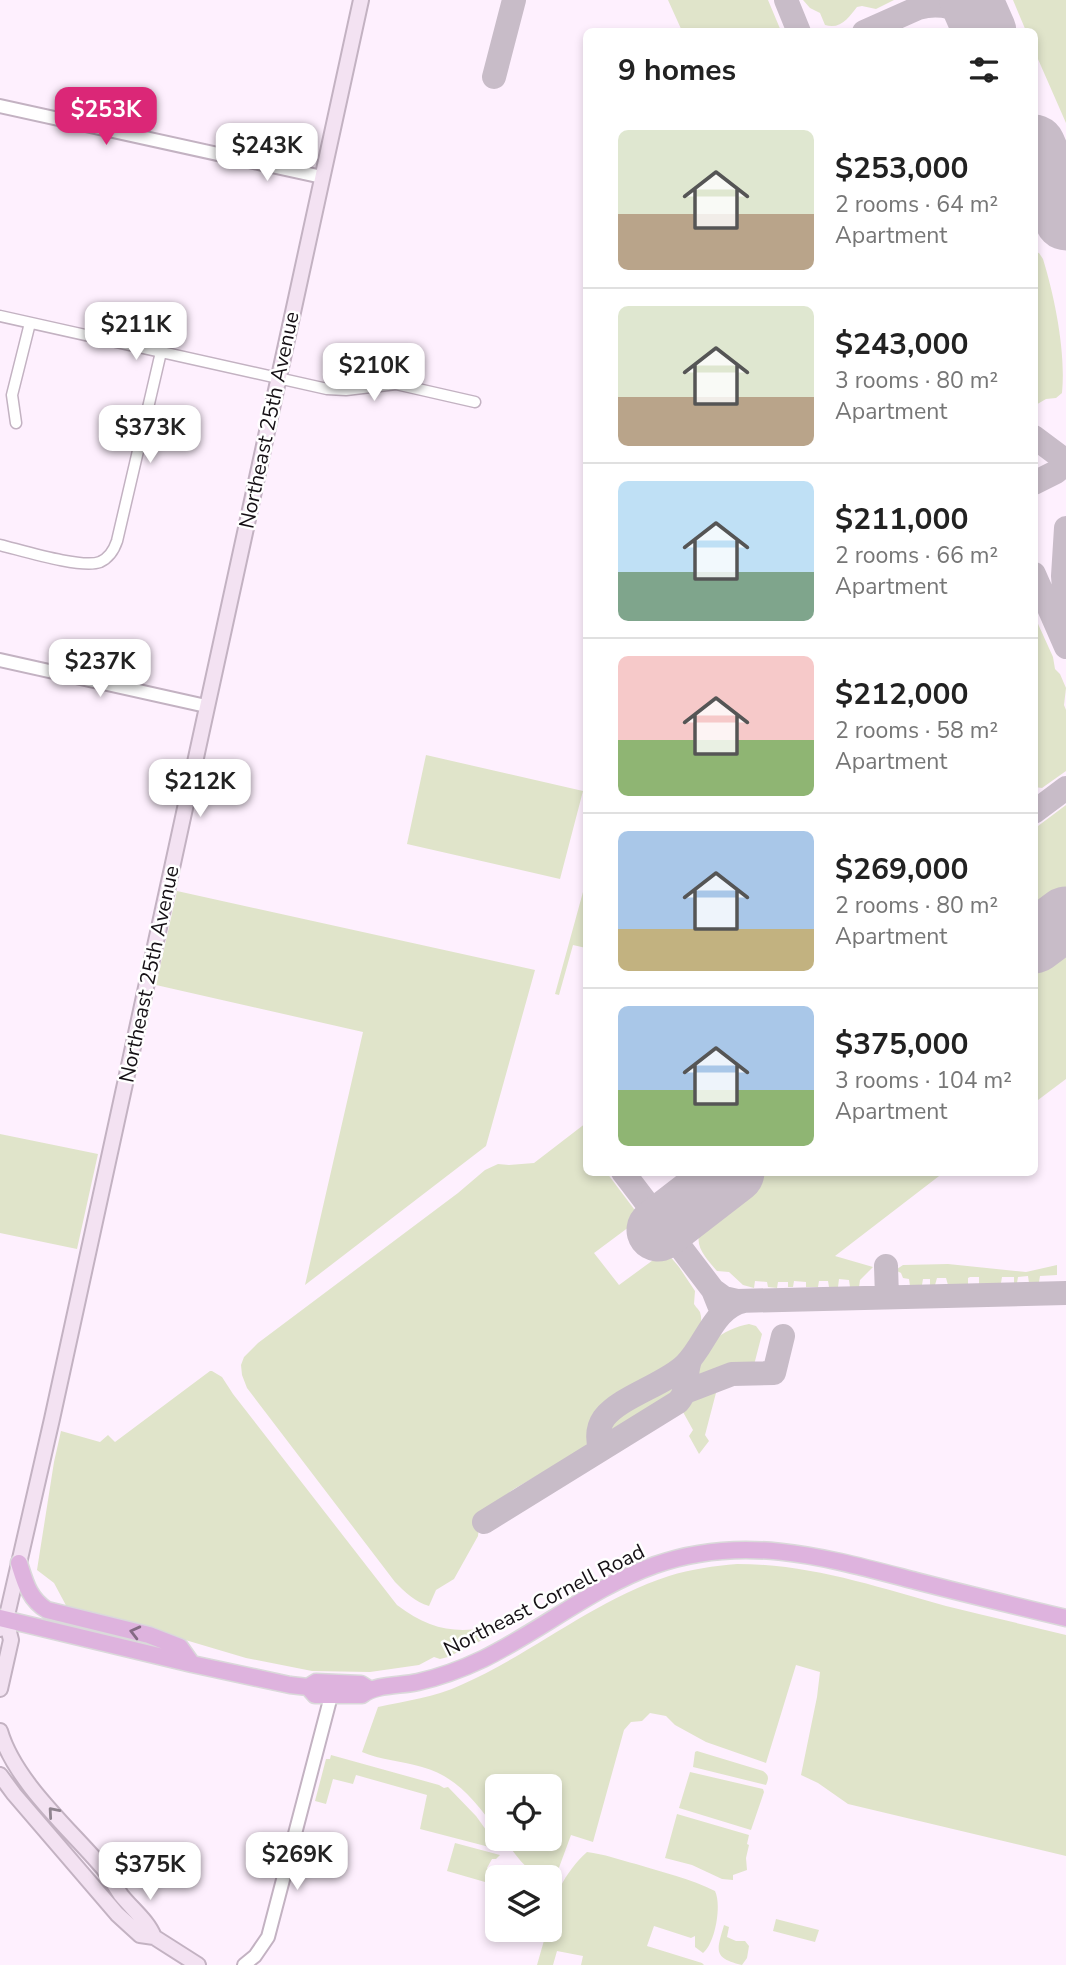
<!DOCTYPE html>
<html lang="en">
<head>
<meta charset="utf-8">
<style>
	:root { --surface:#fff; --page:#f6f6f6; --text:#222; --muted:#767676; --line:#e0e0e0; --accent:#db2777 }
	body { margin:0; font-family:"Nunito Sans",sans-serif; background:var(--page); color:var(--text); height:100vh; display:flex; flex-direction:column; font-size:26px; white-space:nowrap }
	* { box-sizing:border-box; margin:0 }
	p { font-size:23px; color:var(--muted) }
	.icon { flex:none; width:38px; height:38px; fill:none; stroke:currentColor; stroke-width:2; stroke-linecap:round; stroke-linejoin:round }
	.map { position:relative; flex:1; overflow:hidden }
	.panel { position:absolute; left:583px; top:28px; width:455px; height:1148px; display:flex; flex-direction:column; background:var(--surface); border-radius:10px; box-shadow:0 4px 10px #0003 }
	.panel>* { flex:none }
	.tools { position:absolute; left:485px; top:1774px; display:grid; gap:14px }
	.tools a { display:grid; place-items:center; width:77px; height:77px; border-radius:10px; background:var(--surface); box-shadow:0 4px 10px #0003; font-size:35px }
	.price { position:absolute; translate:-50% -60px; padding:0 16px; border-radius:14px; background:#fff; color:#222; font-size:23px; line-height:46px; filter:drop-shadow(0 2px 4px #0008) }
	.price::after { content:''; position:absolute; left:50%; top:42px; width:21px; height:16px; margin-left:-10px; background:inherit; clip-path:polygon(0 0,100% 0,50% 100%) }
	.price.active { background:var(--accent); color:#fff }
	ul { padding:0; list-style:none }
	li { display:flex; align-items:center; gap:21px; height:175px; padding:0 35px }
	li+li { border-top:2px solid var(--line) }
	li span { display:grid; place-items:center; flex:none; width:196px; height:140px; border-radius:10px; color:#555 }
	li>.icon { margin-inline-start:auto }
	span .icon { width:84px; height:84px; fill:#fffc; stroke-width:1 }
	li b { font-size:30px }
	h2 { display:flex; justify-content:space-between; align-items:center; height:84px; padding:0 35px; font-size:30px }
	.map>svg:first-child { display:block }
	.green { fill:#e0e4ca }
	.lines { fill:none; stroke-linecap:round; stroke-linejoin:round }
	.taxiway { stroke:#c8bcc8; stroke-width:24 }
	.runway { stroke:#c8bcc8; stroke-width:63 }
	.minor-casing { stroke:#c3b2c2; stroke-width:13 }
	.tertiary-casing { stroke:#c3b2c2; stroke-width:16 }
	.secondary-casing { stroke:#c3b2c2; stroke-width:18 }
	.trunk-casing { stroke:#dad9da; stroke-width:19 }
	.minor { stroke:#fff; stroke-width:10 }
	.tertiary { stroke:#fff; stroke-width:12 }
	.secondary { stroke:#f3e2f2; stroke-width:14 }
	.trunk { stroke:#deb3de; stroke-width:16 }
	.oneway { stroke:#846a84 }
	.oneway2 { stroke:#8f848f }
	.labels { text-anchor:middle; stroke-width:5; stroke-linejoin:round; paint-order:stroke }
	.street-label { font-size:21px; fill:#151015; stroke:#fff }
</style>
</head>
<body>
<div class="map">
<svg width="1066" height="1965" viewBox="0 0 1066 1965">
	<rect width="100%" height="100%" fill="#fef0fe"/>
	<!-- green -->
	<path class="green" d="M668 0H768L781 31H682Z
		M803 0H894L876 9 862 6 857 7C849 17 841 30 825 25L820 13 810 8Z
		M1013 0H1066V123L1034 50V32L1026 31Z
		M1034 252 1039 253 1043 259C1055 298 1066 353 1062 393L1056 398 1046 399 1034 406Z
		M1034 615 1053 657 1055 669 1060 674 1066 688 1064 705 1066 710V771L1042 788 1034 787Z
		M426 755 583 791 560 879 407 844Z
		M1066 805V890L1034 915V829Z
		M586 881V948L573 945 559 995 555 994Z
		M177 891 535 970 486 1146 305 1285 363 1032 156 985Z
		M1066 945V1079L1034 1103V969Z
		M586 1123V1172L607 1173 637 1213 633 1224 594 1253 619 1285 660 1255H669L679 1267 695 1291 694 1304C695 1306 699 1310 700 1312 706 1330 689 1355 676 1365 655 1383 628 1392 605 1408 594 1422 594 1435 585 1448L514 1489 489 1507 480 1517 478 1536 454 1579 436 1590 429 1606C415 1602 405 1592 395 1582L247 1388 242 1375 241 1365 244 1357 258 1343 458 1193 485 1170 498 1164 509 1165 534 1163Z
		M0 1134 98 1154 77 1249 0 1233Z
		M767 1172H943V1173L835 1256 873 1267 860 1280 859 1287H850L849 1280 839 1279 838 1287H829L828 1281H819L818 1287H806V1282L794 1281 793 1287H788V1282H778L777 1288 768 1287 767 1282 755 1281 754 1288 743 1285 729 1272 717 1271C706 1258 690 1242 704 1227L714 1225 719 1209Z
		M948 1264 1026 1272 1057 1265V1275L1040 1276 1039 1282 1029 1283 1028 1276 1018 1277 1017 1283H1014V1277H1002L1001 1283 979 1284V1277H970L968 1278V1284L948 1285 946 1278H937L935 1285H930V1279H923L922 1285 910 1286 909 1279 903 1278 901 1273 897 1271V1269L903 1265Z
		M749 1324 756 1326 762 1334 754 1365 730 1367 697 1380 694 1379C692 1350 724 1328 749 1324Z
		M210 1371H212L222 1377 233 1394 397 1605C432 1632 461 1635 503 1624L509 1627 448 1657 440 1659 434 1657 419 1665 370 1672 312 1671 246 1658 155 1631 69 1611 54 1583 37 1570 54 1462 61 1431 100 1442 108 1435 115 1442Z
		M677 1377V1387L672 1396 603 1438 606 1426 614 1416Z
		M718 1386H720L717 1389 705 1435 709 1441 699 1454 689 1436 693 1430 683 1412C689 1396 703 1392 718 1386Z
		M737 1564C810 1564 877 1587 946 1606 986 1616 1026 1625 1066 1635V1856L848 1804 818 1783 801 1775 817 1697 820 1672 796 1665 766 1763 706 1742 675 1725 666 1716 650 1713 642 1721 631 1722 624 1730 593 1842 571 1835 557 1873C533 1884 517 1856 504 1839H550V1787H497V1830C475 1802 458 1777 422 1767 402 1761 381 1760 362 1752L378 1707C406 1701 435 1697 461 1685 532 1654 594 1600 669 1576 691 1569 714 1566 737 1564Z
		M697 1751 763 1771C769 1775 769 1778 766 1785L693 1767 695 1752Z
		M331 1755 439 1785 444 1788 448 1787 476 1816 499 1848 497 1849 420 1829 427 1795 356 1775 353 1784 333 1779 326 1804 315 1801 326 1759H330Z
		M690 1772 763 1789 764 1792 751 1830 679 1808Z
		M677 1814 749 1835 747 1844 749 1845 746 1858 747 1870 733 1875V1880L722 1879 692 1865 665 1858Z
		M455 1843 500 1855 496 1859H492L487 1868 491 1872 497 1873C494 1878 491 1882 485 1882L447 1871Z
		M587 1852C604 1854 620 1860 636 1864 662 1872 691 1879 715 1891 722 1905 715 1944 703 1953L695 1947V1936L691 1938 654 1926 647 1946 702 1963 704 1965H581L583 1956 557 1951 553 1965H537L547 1930H550C550 1900 565 1872 587 1852Z
		M776 1919 819 1930 815 1942 773 1931Z
		M724 1925 729 1927 727 1937 736 1941H745L749 1946 747 1958 742 1965C712 1958 717 1950 724 1925Z"/>
	<g class="lines">
		<!-- taxiway -->
		<path class="taxiway" d="M786 0 799 32
			M918 8C942 1 958 9 979 20
			M864 32 918 8 930 0
			M494 77 514 0
			M1034 437 1066 461
			M1034 483 1056 472 1066 464
			M1066 528 1063 576 1066 612
			M1034 574 1066 647
			M1034 812 1066 788
			M623 1172 713 1290 719 1305
			M886 1266 887 1297
			M713 1290 724 1298 737 1301 1066 1293
			M685 1392 732 1374 774 1373 783 1336
			M600 1449C597 1438 597 1428 604 1418 621 1396 667 1384 686 1364 706 1344 714 1307 744 1301
			M484 1522 678 1402C690 1389 684 1373 691 1358"/>
		<!-- runway -->
		<path class="runway" d="M971 0 985 32
			M1034 146 1066 219
			M1034 942 1066 918
			M658 1230 733 1172"/>
		<defs>
			<path id="minor" d="M0 316 327 389 346 390 396 384 475 402
				M16 423 12 395 30 323
				M0 545C21 550 81 569 100 562 109 558 114 550 117 541L161 352"/>
			<path id="tertiary" d="M0 106 322 177
				M0 660 206 706
				M244 1965 255 1956 268 1937 331 1696"/>
			<path id="secondary" d="M0 1629 6 1620 52 1419 361 0
				M0 1689 11 1640 6 1620
				M0 1731C15 1782 69 1828 103 1868 110 1877 115 1886 121 1895 132 1909 148 1921 154 1937
				M0 1775 14 1794 117 1914 140 1935 154 1937 198 1965"/>
			<path id="trunk" d="M19 1563C25 1582 29 1599 47 1610L149 1635 180 1647 192 1664
				M0 1618 192 1664 290 1685 308 1687 316 1682 361 1684 369 1689
				M308 1687 315 1695H362C375 1684 401 1686 418 1682 440 1677 462 1669 483 1659 542 1630 593 1587 655 1565 745 1533 828 1558 916 1581 966 1594 1016 1606 1066 1618"/>
		</defs>
		<!-- minor casing -->
		<use href="#minor" class="minor-casing"/>
		<!-- tertiary casing -->
		<use href="#tertiary" class="tertiary-casing"/>
		<!-- secondary casing -->
		<use href="#secondary" class="secondary-casing"/>
		<!-- trunk casing -->
		<use href="#trunk" class="trunk-casing"/>
		<!-- minor -->
		<use href="#minor" class="minor"/>
		<!-- tertiary -->
		<use href="#tertiary" class="tertiary"/>
		<!-- secondary -->
		<use href="#secondary" class="secondary"/>
		<!-- trunk -->
		<use href="#trunk" class="trunk"/>
	</g>
	<!-- one-way arrows -->
	<defs><path id="oneway-chevron" d="M-2-3.5L2.5 0L-2 3.5" fill="none" stroke-width="1.6" stroke-linecap="round" stroke-linejoin="round" transform="scale(1.75)"/></defs>
	<use class="oneway" href="#oneway-chevron" transform="translate(135 1632) rotate(-166)"/>
	<use class="oneway2" href="#oneway-chevron" transform="translate(53 1812) rotate(-131)"/>
	<g class="labels">
		<!-- street labels -->
		<g class="street-label">
			<text transform="translate(269 420) rotate(-78)" y="7">Northeast 25th Avenue</text>
			<text transform="translate(149 974) rotate(-78)" y="7">Northeast 25th Avenue</text>
			<text transform="translate(544 1600) rotate(-27)" y="7">Northeast Cornell Road</text>
		</g>
	</g>
</svg>
<div class="tools">
<a><svg class="icon" aria-label="locate" viewBox="0 0 24 24"><circle cx="12" cy="12" r="6"/><path d="M12 2v4M12 18v4M2 12h4M18 12h4"/></svg></a>
<a><svg class="icon" aria-label="layers" viewBox="0 0 24 24"><path d="M12 4l9 5-9 5-9-5zM3 14l9 5 9-5"/></svg></a>
</div>
<b class="price active" style="left:106px;top:147px">$253K</b>
<b class="price" style="left:267px;top:183px">$243K</b>
<b class="price" style="left:136px;top:362px">$211K</b>
<b class="price" style="left:374px;top:403px">$210K</b>
<b class="price" style="left:150px;top:465px">$373K</b>
<b class="price" style="left:100px;top:699px">$237K</b>
<b class="price" style="left:200px;top:819px">$212K</b>
<b class="price" style="left:297px;top:1892px">$269K</b>
<b class="price" style="left:150px;top:1902px">$375K</b>
<section class="panel">
<h2>9 homes<svg class="icon" aria-label="filters" viewBox="0 0 24 24"><path d="M4 7h16M4 17h16"/><circle cx="9" cy="7" r="2"/><circle cx="15" cy="17" r="2"/></svg></h2>
<ul>
<li><span style="background:linear-gradient(#dfe7d0 60%,#b9a48a 0)"><svg class="icon" aria-label="home" viewBox="0 0 24 24"><path d="M3 11l9-7 9 7M6 9v11h12V9"/></svg></span><div><b>$253,000</b><p>2 rooms · 64 m²</p><p>Apartment</p></div></li>
<li><span style="background:linear-gradient(#dfe7d0 65%,#b9a48a 0)"><svg class="icon" aria-label="home" viewBox="0 0 24 24"><path d="M3 11l9-7 9 7M6 9v11h12V9"/></svg></span><div><b>$243,000</b><p>3 rooms · 80 m²</p><p>Apartment</p></div></li>
<li><span style="background:linear-gradient(#bfe0f5 65%,#7fa58c 0)"><svg class="icon" aria-label="home" viewBox="0 0 24 24"><path d="M3 11l9-7 9 7M6 9v11h12V9"/></svg></span><div><b>$211,000</b><p>2 rooms · 66 m²</p><p>Apartment</p></div></li>
<li><span style="background:linear-gradient(#f6c9c9 60%,#8fb573 0)"><svg class="icon" aria-label="home" viewBox="0 0 24 24"><path d="M3 11l9-7 9 7M6 9v11h12V9"/></svg></span><div><b>$212,000</b><p>2 rooms · 58 m²</p><p>Apartment</p></div></li>
<li><span style="background:linear-gradient(#a9c7e8 70%,#c2b280 0)"><svg class="icon" aria-label="home" viewBox="0 0 24 24"><path d="M3 11l9-7 9 7M6 9v11h12V9"/></svg></span><div><b>$269,000</b><p>2 rooms · 80 m²</p><p>Apartment</p></div></li>
<li><span style="background:linear-gradient(#a9c7e8 60%,#8fb573 0)"><svg class="icon" aria-label="home" viewBox="0 0 24 24"><path d="M3 11l9-7 9 7M6 9v11h12V9"/></svg></span><div><b>$375,000</b><p>3 rooms · 104 m²</p><p>Apartment</p></div></li>
</ul>
</section>
</div>
</body>
</html>
